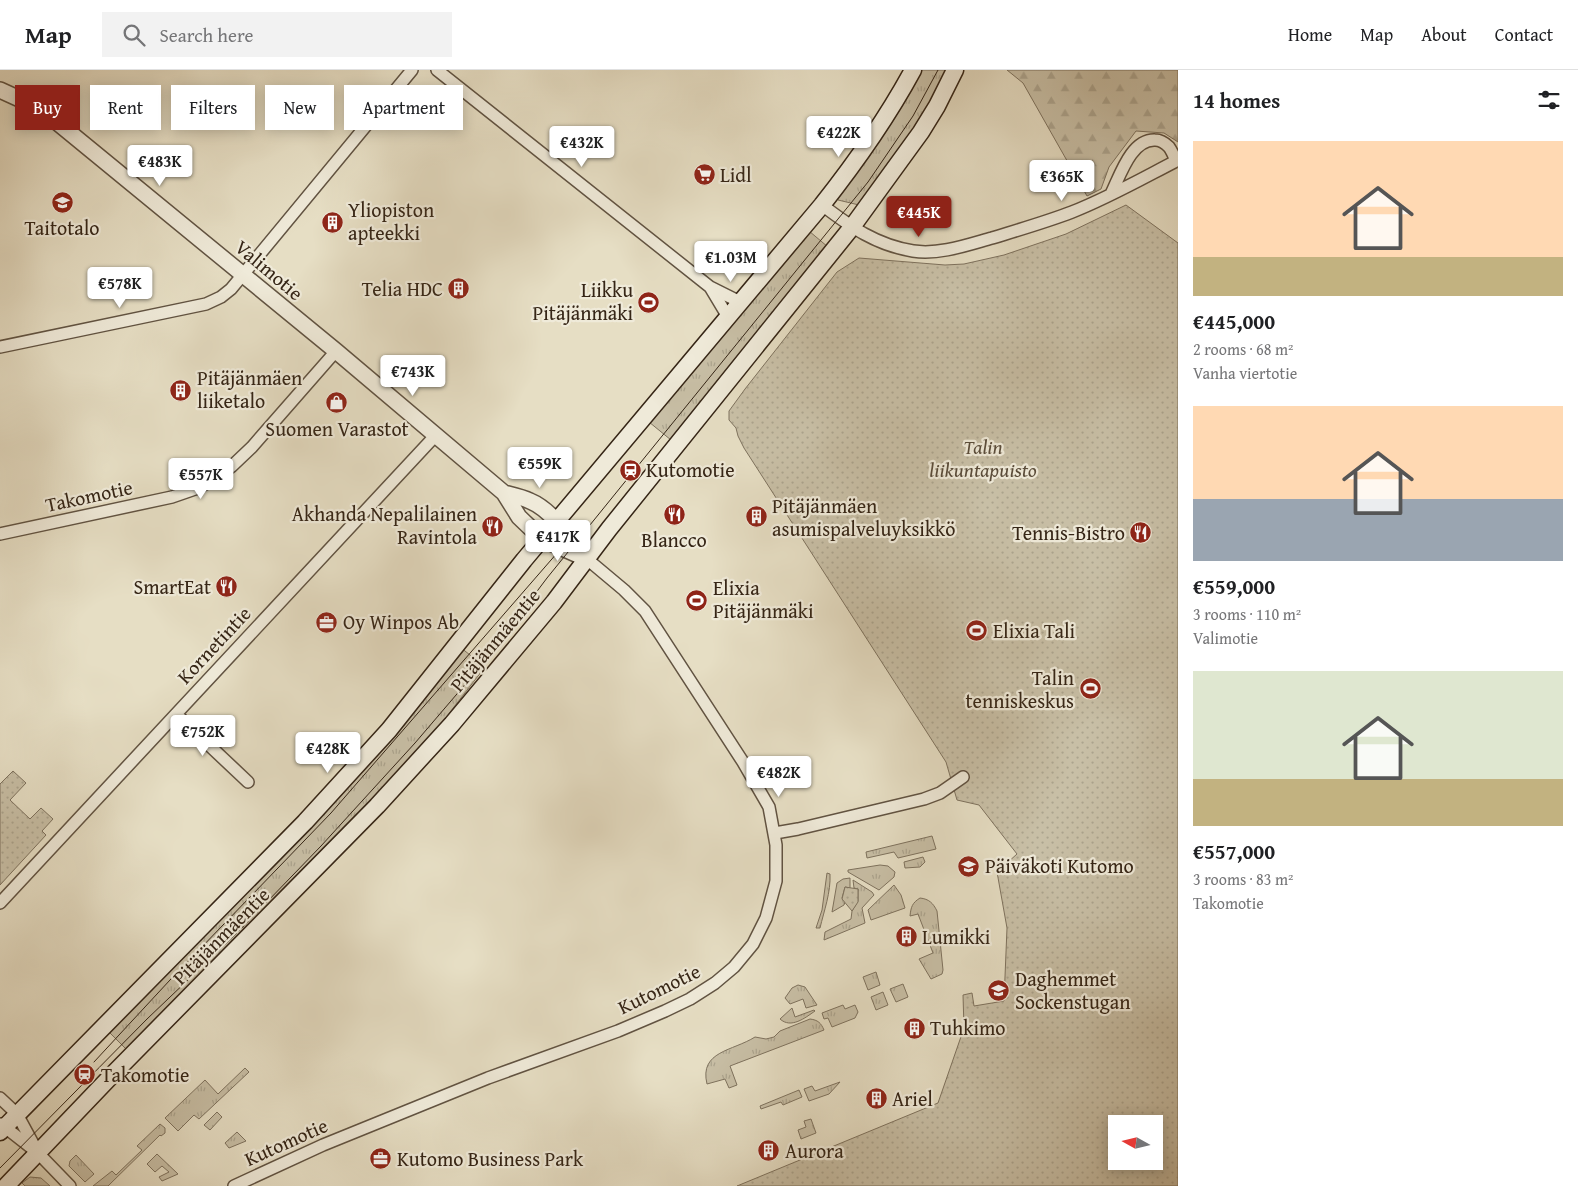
<!DOCTYPE html>
<html lang="en">
<head>
<meta charset="utf-8">
<style>
	:root { --surface:#fff; --page:#f2f2f2; --text:#202124; --muted:#757577; --line:#e0e0e0; --accent:#8f2418 }
	body { margin:0; font-family:"Gentium Book Plus",serif; background:var(--page); color:var(--text); height:100vh; display:flex; flex-direction:column; font-size:19px; white-space:nowrap }
	* { box-sizing:border-box; margin:0 }
	p { font-size:16px; color:var(--muted) }
	.icon { flex:none; width:28px; height:28px; fill:none; stroke:currentColor; stroke-width:2; stroke-linecap:round; stroke-linejoin:round }
	.map { position:relative; flex:1; overflow:hidden }
	.drawer { display:flex; flex-direction:column; background:var(--surface); width:400px }
	.drawer>* { flex:none }
	.top-card { position:absolute; left:15px; top:15px; width:475px; height:45px; display:flex; gap:10px }
	.needle { width:32px; rotate:278deg }
	.controls { position:absolute; left:1108px; top:1045px; display:grid; gap:10px }
	.controls a { display:grid; place-items:center; width:55px; height:55px; border-radius:0px; background:var(--surface); box-shadow:0 2px 12px #0003; font-size:25px }
	.price { position:absolute; translate:-50% -42px; padding:0 11px; border-radius:5px; background:#fff; color:#222; font-size:16px; line-height:32px; filter:drop-shadow(0 1px 2px #0008) }
	.price::after { content:''; position:absolute; left:50%; top:30px; width:15px; height:11px; margin-left:-8px; background:inherit; clip-path:polygon(0 0,100% 0,50% 100%) }
	.price.active { background:var(--accent); color:#fff }
	ul { padding:0; list-style:none }
	li { display:grid; align-content:center; gap:10px; height:265px; padding:0 15px }
	li span { display:grid; place-items:center; height:155px; border-radius:0px; color:#555 }
	li>.icon { margin-inline-start:auto }
	span .icon { width:90px; height:90px; fill:#fffc; stroke-width:1 }
	li b { font-size:21px }
	h2 { display:flex; justify-content:space-between; align-items:center; height:60px; padding:0 15px; font-size:21px }
	.tag { padding:0 18px; border-radius:0px; background:var(--surface); box-shadow:0 2px 12px #0003; font-size:18px; line-height:45px }
	.tag.active { background:var(--accent); color:#fff }
	header { display:flex; align-items:center; gap:30px; box-sizing:border-box; height:70px; padding:0 25px; background:var(--surface); border-bottom:1px solid var(--line) }
	header strong { font-size:24px }
	nav { display:flex; gap:28px; margin-inline-start:auto; font-size:18px }
	.search { width:350px; height:45px; background:var(--page); display:flex; align-items:center; gap:12px; box-sizing:border-box; padding:0 18px; border-radius:0px; color:var(--muted); font-size:19px }
	main { display:flex; flex:1; min-height:0 }
	.map>svg:first-child { display:block }
	.grass { fill:url(#grass-tufts); stroke:#7e725e }
	.forest { fill:url(#forest-firs); stroke:#7e725e }
	.park { fill:url(#park-dots); stroke:#7e725e; fill-rule:evenodd }
	.lines { fill:none; stroke-linecap:round; stroke-linejoin:round }
	.minor-casing { stroke:#615342; stroke-width:14 }
	.tertiary-casing { stroke:#615342; stroke-width:18 }
	.secondary-casing { stroke:#352516; stroke-width:19 }
	.minor { stroke:#efead9; stroke-width:11 }
	.tertiary { stroke:#efead9; stroke-width:15 }
	.secondary { stroke:#efead9; stroke-width:16 }
	.tram { stroke:#352516; stroke-width:1 }
	.labels { text-anchor:middle; stroke-width:4.5; stroke-linejoin:round; paint-order:stroke }
	.poi-label { font-size:20px; fill:#352516; stroke:#efead9; text-anchor:start }
	.street-label { font-size:20px; fill:#352516; stroke:#efead9 }
	.park-label { font-size:20px; font-style:italic; fill:#5a4c3a; stroke:#efead9 }
</style>
</head>
<body>
<header>
<strong>Map</strong>
<div class="search"><svg class="icon" aria-label="search" viewBox="0 0 24 24"><circle cx="10" cy="10" r="6"/><path d="M15 15l6 6"/></svg>Search here</div>
<nav><a>Home</a><a>Map</a><a>About</a><a>Contact</a></nav>
</header>
<main>
<div class="map">
<svg width="1178" height="1116" viewBox="0 0 1178 1116">
	<defs>
		<pattern id="grass-tufts" width="24" height="20" patternUnits="userSpaceOnUse" patternTransform="scale(1.25)"><rect width="24" height="20" fill="#c8bfa6"/><path d="M3 7l-1-3M5 7V3M7 7l1-3M15 17l-1-3M17 17v-4M19 17l1-3" fill="none" stroke="#aca48e"/></pattern>
		<pattern id="forest-firs" width="22" height="20" patternUnits="userSpaceOnUse" patternTransform="scale(1.25)"><rect width="22" height="20" fill="#c8bfa6"/><path d="M5 1l3.5 6h-7zM16 11l3.5 6h-7z" fill="#aca48e"/></pattern>
		<pattern id="park-dots" width="8" height="8" patternUnits="userSpaceOnUse" patternTransform="scale(1.25)"><rect width="8" height="8" fill="#c8bfa6"/><path d="M2 2h.1M6 6h.1" fill="none" stroke="#aca48e" stroke-width="1.8" stroke-linecap="round"/></pattern>
	</defs>
	<rect width="100%" height="100%" fill="#e6dec4"/>
	<filter id="stains"><feTurbulence type="fractalNoise" baseFrequency=".004" numOctaves="4"/><feColorMatrix values="0 0 0 0 .2 0 0 0 0 .09 0 0 0 0 .02 0 0 0 .5 -.17"/></filter>
	<radialGradient id="worn" r=".72"><stop offset=".6" stop-color="#630" stop-opacity="0"/><stop offset="1" stop-color="#630" stop-opacity=".3"/></radialGradient>
	<!-- grass -->
	<path class="grass" d="M918 0H947L926 41 859 135 838 130 836 127Z
		M809 161 828 177 671 370 649 352Z
		M460 577 485 597 440 655 384 718 126 979 110 963 127 942Z
		M932 766 936 779 898 788 894 782 867 788 866 782Z
		M923 787 925 792 920 797 905 798 904 792Z
		M880 795 888 796 895 802 894 807 879 820 848 802V800Z
		M827 803 830 804C831 822 824 841 820 858H816L822 840Z
		M850 808V818L845 817 842 828 845 832 844 835 832 842 837 813 843 809Z
		M853 810 872 822 874 825 862 838 865 853 824 870 825 862 851 849 852 841 858 831V819L854 818Z
		M894 815 901 825 905 838 871 850 868 840Z
		M920 828C929 829 933 833 937 841L943 900 942 904 931 909 919 889 933 883 918 844 910 846C911 837 912 833 920 828Z
		M876 902 880 915 868 920 863 907Z
		M903 914 908 927 896 932 890 919Z
		M798 915 805 917 817 935 806 938 803 929 790 934 785 928 792 918Z
		M883 922 888 935 876 940 871 927Z
		M843 935 845 939 855 935 858 942 855 948 832 957 828 948 824 949 822 943Z
		M792 938 795 947 814 940 815 941C805 948 791 959 780 949Z
		M810 949C818 950 821 953 824 960L730 996 737 1015 729 1018 725 1009 707 1014C699 981 733 981 755 967L766 969 774 967 780 961Z
		M245 998 249 1002 199 1049 194 1045 178 1061 165 1048 205 1010 218 1024Z
		M840 1012 829 1024 809 1031 804 1019 812 1016 815 1021Z
		M799 1020 802 1027 783 1035 781 1032 761 1039 760 1036Z
		M217 1042 222 1047 210 1060 204 1055Z
		M811 1049 816 1063 801 1069 798 1060 806 1057 804 1051Z
		M160 1054 165 1058V1063L161 1066 160 1065 108 1116H93L112 1101 116 1105 142 1080 137 1076Z
		M237 1062 246 1071 229 1078 225 1073Z
		M157 1084 178 1104 162 1111 159 1107 169 1102 162 1096 155 1102 147 1094Z
		M76 1085 94 1104 85 1112 69 1096 70 1091Z
		M30 1107 41 1108 50 1116H25L22 1113Z"/>
	<!-- forest -->
	<path class="forest" d="M1007 0H1178V72L1164 63 1136 61 1109 97 1101 119 1087 126 1023 13Z"/>
	<!-- park -->
	<path class="park" d="M1126 135 1178 173V1116H737L938 1033 964 958 963 925 972 923 974 936 1004 931 1007 858 997 802 1017 784 979 735 957 730 946 692 744 378 738 366 736 358 729 350V341L745 319 837 202 859 188 945 195 964 194 1004 185 1066 164ZM1116 1054H1154V1091H1116Z
		M13 701 26 713 10 730 30 749 41 738 53 749 42 761 46 765 0 815V714Z
		M845 817 858 819V832L852 841 842 829Z"/>
	<g class="lines">
		<defs>
			<path id="minor" d="M437 0 710 217 740 232
				M1111 124C1120 106 1131 69 1155 70 1161 70 1165 73 1169 77 1172 81 1174 86 1176 91
				M822 135C851 157 876 175 913 181 939 185 967 175 992 168 1018 160 1046 152 1072 142 1108 128 1143 108 1178 90
				M710 217 728 247
				M0 277 206 234 221 227 231 219 412 0
				M0 464 172 427 198 418 214 409 232 396 252 377 336 281
				M176 644 248 712
				M775 763 798 759 924 729 940 723 963 707
				M0 833 435 366
				M0 1028 17 1044 36 1079
				M1 1054 38 1083 70 1116
				M234 1116 323 1075 488 1008 618 961 665 941 690 929 715 913 734 897 753 874 766 848 776 811V775L769 737 743 692 645 541 624 520 587 489"/>
			<path id="tertiary" d="M0 20 24 31 58 53 336 281 504 423 519 447 542 469 587 489
				M504 423C512 425 522 427 530 431 552 440 570 468 584 486"/>
			<path id="secondary" d="M0 1062 305 752 389 660 524 490 822 135C856 92 887 48 913 0
				M6 1116 114 1003 377 736 452 654 554 532 609 459 852 157 921 62 937 36 955 0"/>
		</defs>
		<!-- minor casing -->
		<use href="#minor" class="minor-casing"/>
		<!-- tertiary casing -->
		<use href="#tertiary" class="tertiary-casing"/>
		<!-- secondary casing -->
		<use href="#secondary" class="secondary-casing"/>
		<!-- minor -->
		<use href="#minor" class="minor"/>
		<!-- tertiary -->
		<use href="#tertiary" class="tertiary"/>
		<!-- secondary -->
		<use href="#secondary" class="secondary"/>
		<!-- tram -->
		<path class="tram" d="M94 992 170 910 331 743 558 482
			M0 1098 147 949 235 865 321 776 415 673 480 597 547 508 868 112 913 46 938 0"/>
	</g>
	<!-- icons -->
	<defs>
		<symbol id="supermarket-disc" viewBox="-11 -11 22 22"><circle r="9.5" fill="#8f2418" stroke="#efead9"/><path d="M-6-5.5h2.5l.6 2H6L4.5 2H-2.5L-4.4-4H-6ZM-1.5 3.2a1.3 1.3 0 1 0 .1 0ZM3 3.2a1.3 1.3 0 1 0 .1 0Z" fill="#fff"/></symbol>
		<symbol id="school-disc" viewBox="-11 -11 22 22"><circle r="9.5" fill="#8f2418" stroke="#efead9"/><path d="M0-5L7-2L0 1L-7-2ZM-4 1L0 2.5L4 1V4Q0 6-4 4Z" fill="#fff"/></symbol>
		<symbol id="building-disc" viewBox="-11 -11 22 22"><circle r="9.5" fill="#8f2418" stroke="#efead9"/><path d="M-4-6H4V6H1V3H-1V6H-4ZM-2.5-4.3h1.7v1.8h-1.7ZM.8-4.3h1.7v1.8H.8ZM-2.5-1h1.7V.8h-1.7ZM.8-1h1.7V.8H.8Z" fill="#fff"/></symbol>
		<symbol id="stadium-disc" viewBox="-11 -11 22 22"><circle r="9.5" fill="#8f2418" stroke="#efead9"/><path d="M0-5a6.5 5 0 1 0 0 10a6.5 5 0 1 0 0-10ZM-3.5-1.8h7v3.6h-7Z" fill="#fff"/></symbol>
		<symbol id="shop-disc" viewBox="-11 -11 22 22"><circle r="9.5" fill="#8f2418" stroke="#efead9"/><path d="M-5-2.5h2.3a2.7 3.5 0 0 1 5.4 0H5L5.5 6h-11ZM-1.5-2.5h3a1.5 2.3 0 0 0-3 0Z" fill="#fff"/></symbol>
		<symbol id="station-disc" viewBox="-11 -11 22 22"><circle r="9.5" fill="#8f2418" stroke="#efead9"/><path d="M-3-6H3Q5-6 5-4V2Q5 4 3 4L4.5 6H3L1.5 4h-3L-3 6H-4.5L-3 4Q-5 4-5 2V-4Q-5-6-3-6ZM-3.5-4v3h7v-3ZM-3.5 1v1.5H-2V1ZM2 1v1.5H3.5V1Z" fill="#fff"/></symbol>
		<symbol id="restaurant-disc" viewBox="-11 -11 22 22"><circle r="9.5" fill="#8f2418" stroke="#efead9"/><path d="M-5-6h1v4h1v-4h1v4h1v-4h1v5L-1.5 .5V6h-2V.5L-5-1ZM5-6V6H3V1.5H1.5Q1.5-4 5-6Z" fill="#fff"/></symbol>
		<symbol id="office-disc" viewBox="-11 -11 22 22"><circle r="9.5" fill="#8f2418" stroke="#efead9"/><path d="M-6-3h4V-5.5h4V-3h4V5H-6ZM-1-4.5V-3h2v-1.5ZM-6 0V1H6V0Z" fill="#fff"/></symbol>
	</defs>
	<g fill-rule="evenodd">
		<use href="#supermarket-disc" x="692" y="92" width="25" height="25"/>
		<use href="#school-disc" x="50" y="120" width="25" height="25"/>
		<use href="#building-disc" x="320" y="140" width="25" height="25"/>
		<use href="#building-disc" x="446" y="206" width="25" height="25"/>
		<use href="#stadium-disc" x="636" y="220" width="25" height="25"/>
		<use href="#building-disc" x="168" y="308" width="25" height="25"/>
		<use href="#shop-disc" x="324" y="320" width="25" height="25"/>
		<use href="#station-disc" x="618" y="388" width="25" height="25"/>
		<use href="#restaurant-disc" x="662" y="432" width="25" height="25"/>
		<use href="#building-disc" x="744" y="434" width="25" height="25"/>
		<use href="#restaurant-disc" x="480" y="444" width="25" height="25"/>
		<use href="#restaurant-disc" x="1128" y="450" width="25" height="25"/>
		<use href="#restaurant-disc" x="214" y="504" width="25" height="25"/>
		<use href="#stadium-disc" x="684" y="518" width="25" height="25"/>
		<use href="#office-disc" x="314" y="540" width="25" height="25"/>
		<use href="#stadium-disc" x="964" y="548" width="25" height="25"/>
		<use href="#stadium-disc" x="1078" y="606" width="25" height="25"/>
		<use href="#school-disc" x="956" y="784" width="25" height="25"/>
		<use href="#building-disc" x="894" y="854" width="25" height="25"/>
		<use href="#school-disc" x="986" y="908" width="25" height="25"/>
		<use href="#building-disc" x="902" y="946" width="25" height="25"/>
		<use href="#station-disc" x="72" y="992" width="25" height="25"/>
		<use href="#building-disc" x="864" y="1016" width="25" height="25"/>
		<use href="#building-disc" x="756" y="1068" width="25" height="25"/>
		<use href="#office-disc" x="368" y="1076" width="25" height="25"/>
	</g>
	<g class="labels">
		<!-- poi labels -->
		<g class="poi-label">
			<text x="720" y="112">Lidl</text>
			<text x="348" y="147">Yliopiston<tspan x="348" dy="23">apteekki</tspan></text>
			<text x="62" y="165" text-anchor="middle">Taitotalo</text>
			<text x="443" y="226" text-anchor="end">Telia HDC</text>
			<text x="633" y="227" text-anchor="end">Liikku<tspan x="633" dy="23">Pitäjänmäki</tspan></text>
			<text x="197" y="315">Pitäjänmäen<tspan x="197" dy="23">liiketalo</tspan></text>
			<text x="337" y="366" text-anchor="middle">Suomen Varastot</text>
			<text x="646" y="407">Kutomotie</text>
			<text x="772" y="443">Pitäjänmäen<tspan x="772" dy="23">asumispalveluyksikkö</tspan></text>
			<text x="477" y="451" text-anchor="end">Akhanda Nepalilainen<tspan x="477" dy="23">Ravintola</tspan></text>
			<text x="1125" y="470" text-anchor="end">Tennis-Bistro</text>
			<text x="674" y="477" text-anchor="middle">Blancco</text>
			<text x="211" y="524" text-anchor="end">SmartEat</text>
			<text x="713" y="525">Elixia<tspan x="713" dy="23">Pitäjänmäki</tspan></text>
			<text x="343" y="559">Oy Winpos Ab</text>
			<text x="993" y="568">Elixia Tali</text>
			<text x="1074" y="615" text-anchor="end">Talin<tspan x="1074" dy="23">tenniskeskus</tspan></text>
			<text x="985" y="803">Päiväkoti Kutomo</text>
			<text x="922" y="874">Lumikki</text>
			<text x="1015" y="916">Daghemmet<tspan x="1015" dy="23">Sockenstugan</tspan></text>
			<text x="930" y="965">Tuhkimo</text>
			<text x="101" y="1012">Takomotie</text>
			<text x="892" y="1036">Ariel</text>
			<text x="785" y="1088">Aurora</text>
			<text x="397" y="1096">Kutomo Business Park</text>
		</g>
		<!-- street labels -->
		<g class="street-label">
			<text transform="translate(269 200) rotate(40)" y="7">Valimotie</text>
			<text transform="translate(89 426) rotate(-12)" y="7">Takomotie</text>
			<text transform="translate(495 570) rotate(-50)" y="7">Pitäjänmäentie</text>
			<text transform="translate(214 575) rotate(-47)" y="7">Kornetintie</text>
			<text transform="translate(221 866) rotate(-45)" y="7">Pitäjänmäentie</text>
			<text transform="translate(659 919) rotate(-26)" y="7">Kutomotie</text>
			<text transform="translate(286 1072) rotate(-24)" y="7">Kutomotie</text>
		</g>
		<!-- park labels -->
		<g class="park-label">
			<text x="983" y="384">Talin<tspan x="983" dy="23">liikuntapuisto</tspan></text>
		</g>
	</g>
	<rect width="100%" height="100%" filter="url(#stains)"/>
	<rect width="100%" height="100%" fill="url(#worn)"/>
</svg>
<div class="controls">
<a><svg class="needle" viewBox="-14 -14 28 28"><path d="M0-13l5 13h-10z" fill="#e53935"/><path d="M0 13l5-13h-10z" fill="#757577"/></svg></a>
</div>
<b class="price" style="left:839px;top:88px">€422K</b>
<b class="price" style="left:582px;top:98px">€432K</b>
<b class="price" style="left:160px;top:117px">€483K</b>
<b class="price" style="left:1062px;top:132px">€365K</b>
<b class="price active" style="left:919px;top:168px">€445K</b>
<b class="price" style="left:731px;top:213px">€1.03M</b>
<b class="price" style="left:120px;top:239px">€578K</b>
<b class="price" style="left:413px;top:327px">€743K</b>
<b class="price" style="left:540px;top:419px">€559K</b>
<b class="price" style="left:201px;top:430px">€557K</b>
<b class="price" style="left:558px;top:492px">€417K</b>
<b class="price" style="left:203px;top:687px">€752K</b>
<b class="price" style="left:328px;top:704px">€428K</b>
<b class="price" style="left:779px;top:728px">€482K</b>
<div class="top-card">
<a class="tag active">Buy</a>
<a class="tag">Rent</a>
<a class="tag">Filters</a>
<a class="tag">New</a>
<a class="tag">Apartment</a>
</div>
</div>
<section class="drawer">
<h2>14 homes<svg class="icon" aria-label="filters" viewBox="0 0 24 24"><path d="M4 7h16M4 17h16"/><circle cx="9" cy="7" r="2"/><circle cx="15" cy="17" r="2"/></svg></h2>
<ul>
<li><span style="background:linear-gradient(#ffd9b3 75%,#c2b280 0)"><svg class="icon" aria-label="home" viewBox="0 0 24 24"><path d="M3 11l9-7 9 7M6 9v11h12V9"/></svg></span><div><b>€445,000</b><p>2 rooms · 68 m²</p><p>Vanha viertotie</p></div></li>
<li><span style="background:linear-gradient(#ffd9b3 60%,#9aa5b1 0)"><svg class="icon" aria-label="home" viewBox="0 0 24 24"><path d="M3 11l9-7 9 7M6 9v11h12V9"/></svg></span><div><b>€559,000</b><p>3 rooms · 110 m²</p><p>Valimotie</p></div></li>
<li><span style="background:linear-gradient(#dfe7d0 70%,#c2b280 0)"><svg class="icon" aria-label="home" viewBox="0 0 24 24"><path d="M3 11l9-7 9 7M6 9v11h12V9"/></svg></span><div><b>€557,000</b><p>3 rooms · 83 m²</p><p>Takomotie</p></div></li>
</ul>
</section>
</main>
</body>
</html>
